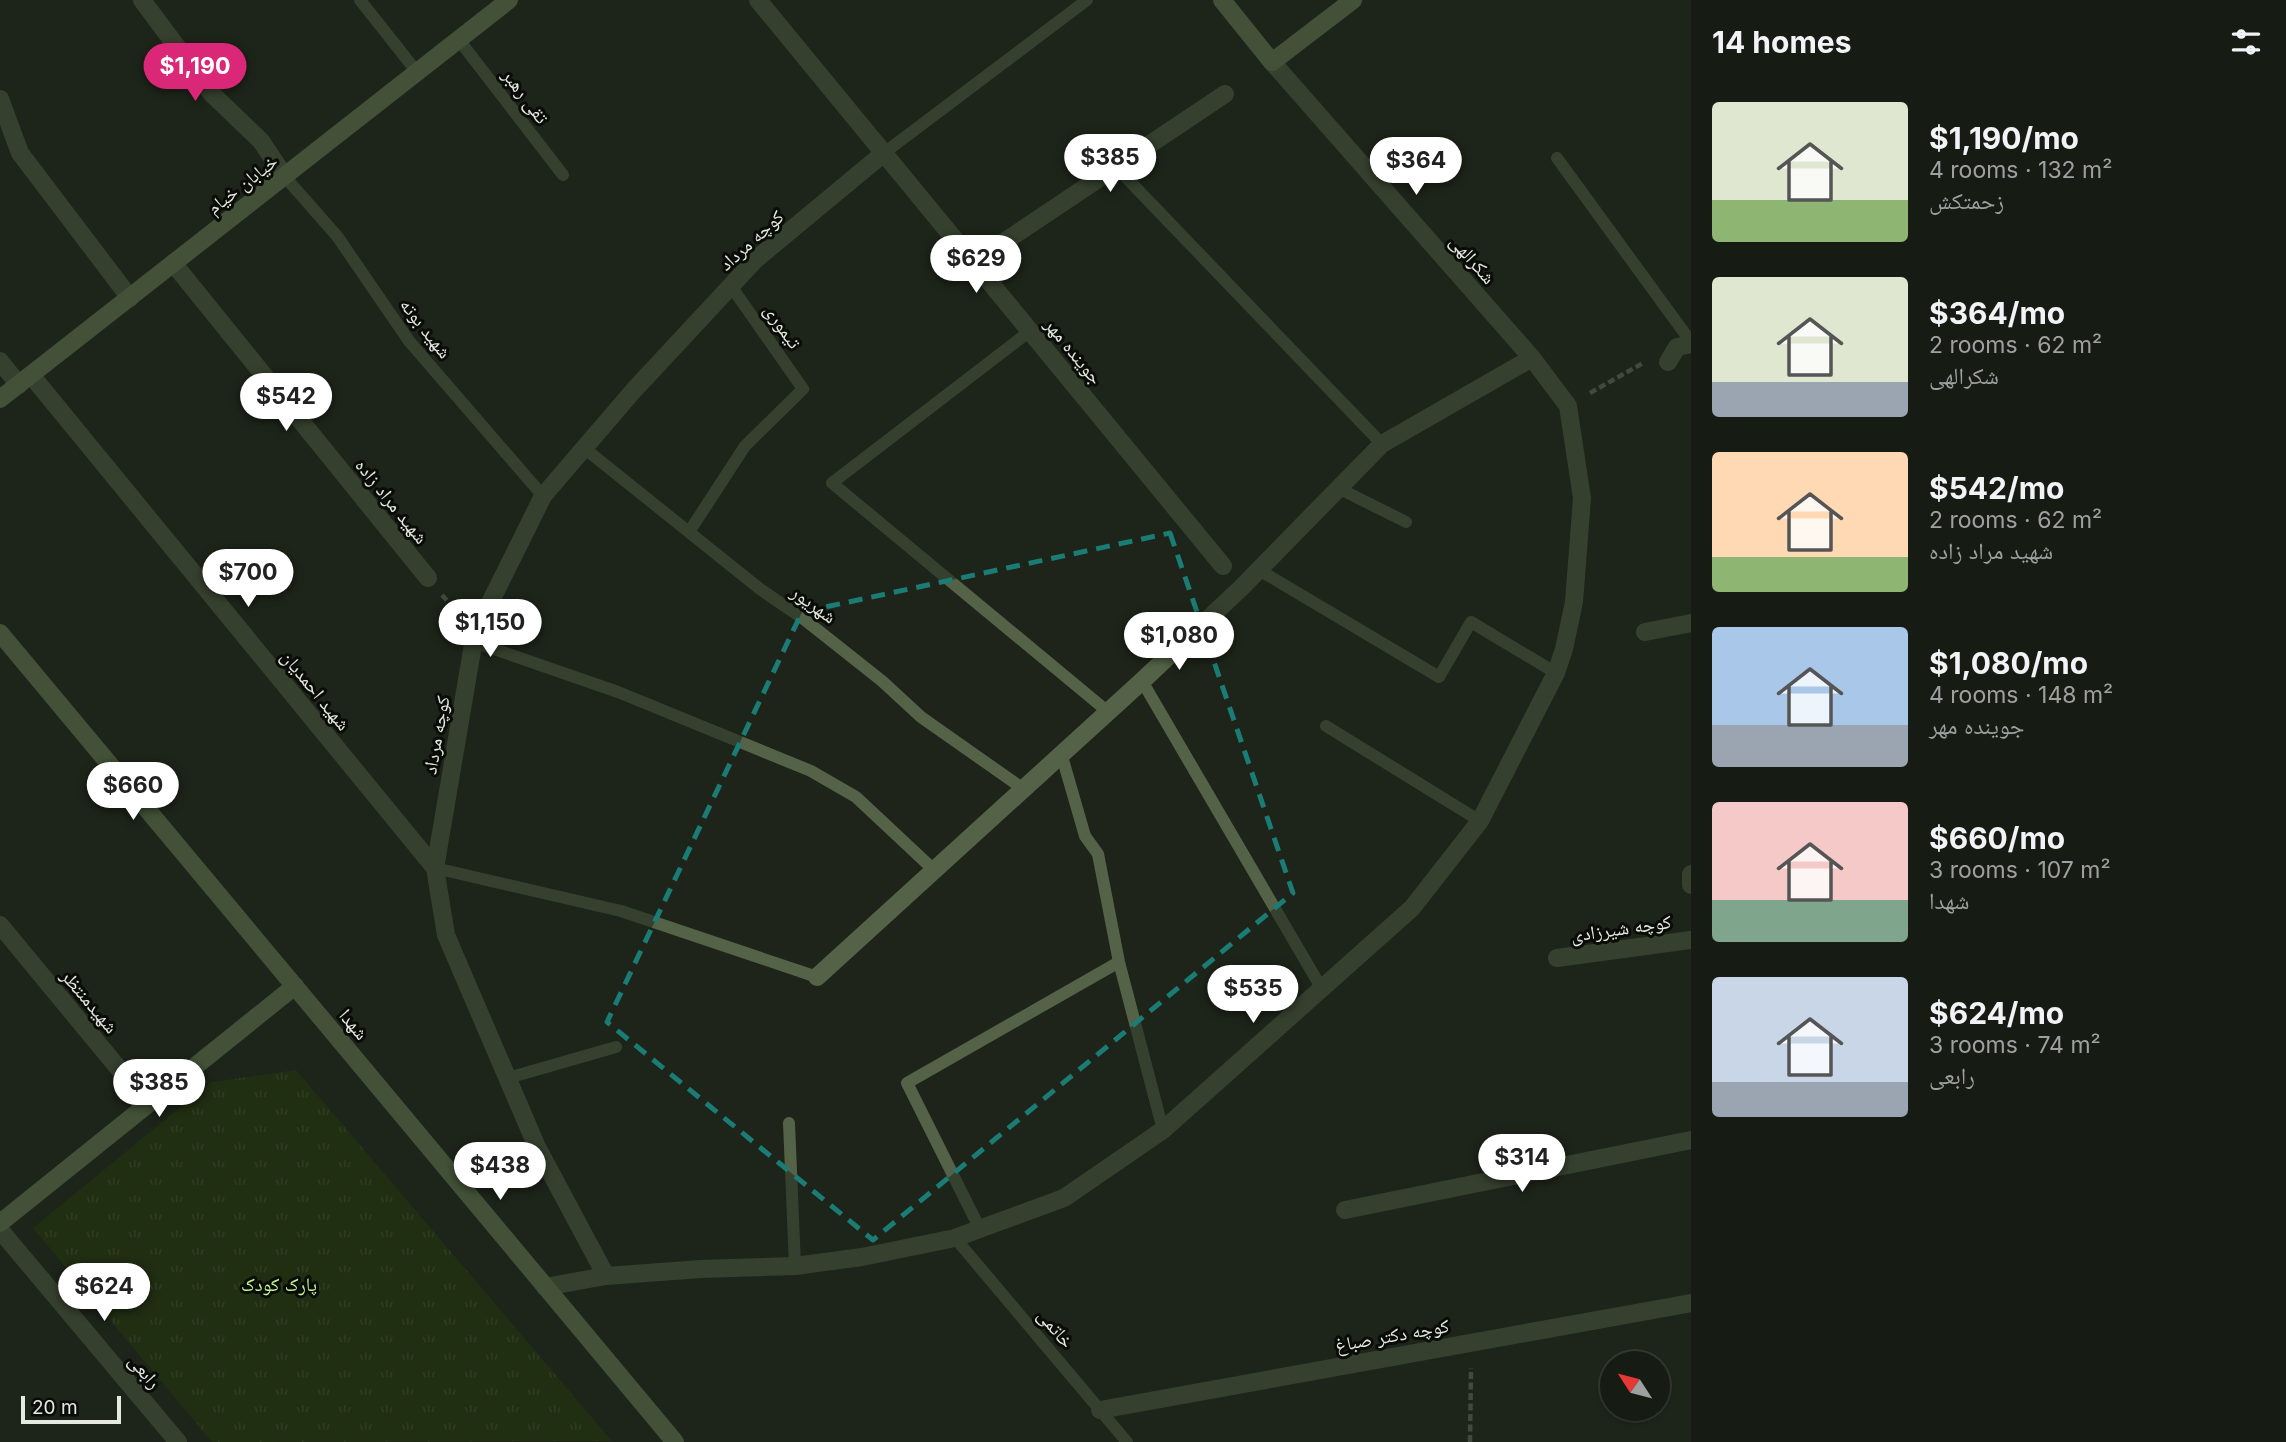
<!DOCTYPE html>
<html lang="en">
<head>
<meta charset="utf-8">
<style>
	:root { --surface:#161b13; --page:#232821; --text:#f1f3f6; --muted:#9ea1a0; --line:#353933; --accent:#db2777 }
	body { margin:0; font-family:Inter,"Noto Naskh Arabic",sans-serif; background:var(--page); color:var(--text); height:100vh; display:flex; flex-direction:column; font-size:26px; white-space:nowrap }
	* { box-sizing:border-box; margin:0 }
	p { font-size:23px; color:var(--muted) }
	.icon { flex:none; width:38px; height:38px; fill:none; stroke:currentColor; stroke-width:2; stroke-linecap:round; stroke-linejoin:round }
	.map { position:relative; flex:1; overflow:hidden }
	.drawer { display:flex; flex-direction:column; background:var(--surface); width:595px }
	.drawer>* { flex:none }
	.needle { width:46px; rotate:306deg }
	.fabs { position:absolute; left:1600px; top:1351px; display:grid; gap:14px }
	.fabs a { display:grid; place-items:center; width:70px; height:70px; border-radius:50%; background:var(--surface); box-shadow:0 2px 5px #0004,0 0 0 2px var(--line); font-size:35px }
	.scale { position:absolute; left:21px; bottom:18px; width:100px; box-sizing:border-box; padding-left:7px; border:4px solid #e4e9e1; border-top:0; font-size:19px; line-height:24px; white-space:nowrap; color:#e4e9e1; -webkit-text-stroke:5px #0a0c08; paint-order:stroke }
	.price { position:absolute; translate:-50% -60px; padding:0 16px; border-radius:24px; background:#fff; color:#222; font-size:23px; line-height:46px; filter:drop-shadow(0 2px 4px #0008) }
	.price::after { content:''; position:absolute; left:50%; top:42px; width:21px; height:16px; margin-left:-10px; background:inherit; clip-path:polygon(0 0,100% 0,50% 100%) }
	.price.on { background:var(--accent); color:#fff }
	ul { padding:0; list-style:none }
	li { display:flex; align-items:center; gap:21px; height:175px; padding:0 21px }
	li span { display:grid; place-items:center; flex:none; width:196px; height:140px; border-radius:7px; color:#555 }
	li>.icon { margin-inline-start:auto }
	span .icon { width:84px; height:84px; fill:#fffc; stroke-width:1 }
	li b { font-size:30px }
	h2 { display:flex; justify-content:space-between; align-items:center; height:84px; padding:0 21px; font-size:30px }
	main { display:flex; flex:1; min-height:0 }
	.map>svg:first-child { display:block }
	.grass { fill:url(#grass-tufts) }
	.lines { fill:none; stroke-linecap:round; stroke-linejoin:round }
	.path { stroke:#6e746a; stroke-width:4.5; stroke-dasharray:7 3.5; stroke-linecap:butt }
	.lane { stroke:#546347; stroke-width:12 }
	.street { stroke:#546347; stroke-width:18 }
	.secondary { stroke:#70875b; stroke-width:18 }
	.marked { fill:none; stroke:#1a7c74; stroke-width:5; stroke-dasharray:14 9; stroke-linejoin:round }
	.labels { text-anchor:middle; stroke-width:6; stroke-linejoin:round; paint-order:stroke }
	.street-label { font-size:19px; fill:#e4e9e1; stroke:#0a0c08 }
	.park-label { font-size:19px; fill:#c2f494; stroke:#0a0c08 }
</style>
</head>
<body>
<main>
<div class="map">
<svg width="1691" height="1442" viewBox="0 0 1691 1442">
	<defs>
		<pattern id="grass-tufts" width="24" height="20" patternUnits="userSpaceOnUse" patternTransform="scale(1.75)"><rect width="24" height="20" fill="#243b09"/><path d="M3 7l-1-3M5 7V3M7 7l1-3M15 17l-1-3M17 17v-4M19 17l1-3" fill="none" stroke="#44572d"/></pattern>
	</defs>
	<rect width="100%" height="100%" fill="#1e2419"/>
	<!-- grass -->
	<path class="grass" d="M296 1070 612 1441 212 1442 33 1228 211 1082Z"/>
	<g class="lines">
		<!-- path -->
		<path class="path" d="M1590 393 1643 363
			M442 595 457 612
			M1470 1442 1471 1368"/>
		<!-- lane -->
		<path class="lane" d="M360 0 417 72
			M459 40 563 175
			M884 153 1087 0
			M1557 158 1691 342
			M1116 167 1382 444
			M285 177 337 236 409 341 543 496
			M1030 331 832 483 1107 711
			M584 448 760 589 805 620 882 681 921 717 1022 788
			M1338 488 1406 522
			M689 532 745 446 803 389 731 286
			M1259 570 1439 677 1471 622 1556 673
			M474 642 618 692 811 771 856 797 934 870
			M1142 681 1322 989
			M1326 726 1480 821
			M1061 753 1085 836 1098 854 1119 962 1163 1130
			M435 868 621 911 817 977
			M508 1078 616 1047
			M789 1123 795 1266
			M980 1229 907 1083 1119 962
			M955 1238 1127 1442"/>
		<!-- street -->
		<path class="street" d="M142 0 212 94 261 141 285 177
			M758 0 1223 566
			M0 99 20 153 130 298
			M974 262 1225 94
			M173 263 428 578
			M0 361 19 385
			M1668 362 1677 347 1691 344
			M31 375 435 868
			M1645 632 1691 623
			M1691 874V885
			M0 925 148 1104
			M1557 958 1691 940
			M817 977 1142 681 1241 588 1382 444 1532 358
			M1345 1210 1691 1140
			M0 1230 178 1442
			M606 1276 537 1147 446 935 435 868 475 633 543 496 634 390 755 260 884 153
			M545 1287 606 1276 701 1269 795 1266 862 1257 955 1238 1064 1198 1163 1130 1412 908 1480 821 1556 673 1564 649 1574 602 1582 498 1568 406 1532 358 1272 62
			M1100 1410 1691 1303"/>
		<!-- secondary -->
		<path class="secondary" d="M1222 0 1272 62 1353 0
			M0 399 509 0
			M0 633 675 1442
			M0 1223 295 986"/>
	</g>
	<!-- marked area -->
	<path d="M0 0H1691V1442H0ZM1170 533 1293 893 873 1240 607 1022 802 612Z" fill="#1e2419" fill-opacity=".55" fill-rule="evenodd"/>
	<path class="marked" d="M1170 533 1293 893 873 1240 607 1022 802 612Z"/>
	<g class="labels">
		<!-- street labels -->
		<g class="street-label">
			<text transform="translate(526 96) rotate(53)" y="7">تقی رهبر</text>
			<text transform="translate(242 184) rotate(-38)" y="7">خیابان خیام</text>
			<text transform="translate(751 240) rotate(-42)" y="7">کوچه مرداد</text>
			<text transform="translate(1473 259) rotate(49)" y="7">شکرالهی</text>
			<text transform="translate(783 326) rotate(55)" y="7">تیموری</text>
			<text transform="translate(426 328) rotate(52)" y="7">شهید بوته</text>
			<text transform="translate(1074 351) rotate(51)" y="7">جوینده مهر</text>
			<text transform="translate(392 501) rotate(51)" y="7">شهید مراد زاده</text>
			<text transform="translate(814 604) rotate(36)" y="7">شهریور</text>
			<text transform="translate(316 690) rotate(51)" y="7">شهید احمدیان</text>
			<text transform="translate(436 735) rotate(-80)" y="7">کوچه مرداد</text>
			<text transform="translate(1621 928) rotate(-8)" y="7">کوچه شیرزادی</text>
			<text transform="translate(90 1001) rotate(50)" y="7">شهیدمنتظر</text>
			<text transform="translate(354 1024) rotate(50)" y="7">شهدا</text>
			<text transform="translate(1056 1328) rotate(50)" y="7">خاتمی</text>
			<text transform="translate(1392 1335) rotate(-10)" y="7">کوچه دکتر صباغ</text>
			<text transform="translate(145 1371) rotate(50)" y="7">رابعی</text>
		</g>
		<!-- park labels -->
		<g class="park-label">
			<text x="279" y="1291">پارک کودک</text>
		</g>
	</g>
</svg>
<div class="fabs">
<a><svg class="needle" viewBox="-14 -14 28 28"><path d="M0-13l5 13h-10z" fill="#e53935"/><path d="M0 13l5-13h-10z" fill="#9ea1a0"/></svg></a>
</div>
<div class="scale">20 m</div>
<b class="price on" style="left:195px;top:103px">$1,190</b>
<b class="price" style="left:1110px;top:194px">$385</b>
<b class="price" style="left:1416px;top:197px">$364</b>
<b class="price" style="left:976px;top:295px">$629</b>
<b class="price" style="left:286px;top:433px">$542</b>
<b class="price" style="left:248px;top:609px">$700</b>
<b class="price" style="left:490px;top:659px">$1,150</b>
<b class="price" style="left:1179px;top:672px">$1,080</b>
<b class="price" style="left:133px;top:822px">$660</b>
<b class="price" style="left:1253px;top:1025px">$535</b>
<b class="price" style="left:159px;top:1119px">$385</b>
<b class="price" style="left:1522px;top:1194px">$314</b>
<b class="price" style="left:500px;top:1202px">$438</b>
<b class="price" style="left:104px;top:1323px">$624</b>
</div>
<section class="drawer">
<h2>14 homes<svg class="icon" aria-label="filters" viewBox="0 0 24 24"><path d="M4 7h16M4 17h16"/><circle cx="9" cy="7" r="2"/><circle cx="15" cy="17" r="2"/></svg></h2>
<ul>
<li><span style="background:linear-gradient(#dfe7d0 70%,#8fb573 0)"><svg class="icon" aria-label="home" viewBox="0 0 24 24"><path d="M3 11l9-7 9 7M6 9v11h12V9"/></svg></span><div><b>$1,190/mo</b><p>4 rooms · 132 m²</p><p>زحمتکش</p></div></li>
<li><span style="background:linear-gradient(#dfe7d0 75%,#9aa5b1 0)"><svg class="icon" aria-label="home" viewBox="0 0 24 24"><path d="M3 11l9-7 9 7M6 9v11h12V9"/></svg></span><div><b>$364/mo</b><p>2 rooms · 62 m²</p><p>شکرالهی</p></div></li>
<li><span style="background:linear-gradient(#ffd9b3 75%,#8fb573 0)"><svg class="icon" aria-label="home" viewBox="0 0 24 24"><path d="M3 11l9-7 9 7M6 9v11h12V9"/></svg></span><div><b>$542/mo</b><p>2 rooms · 62 m²</p><p>شهید مراد زاده</p></div></li>
<li><span style="background:linear-gradient(#a9c7e8 70%,#9aa5b1 0)"><svg class="icon" aria-label="home" viewBox="0 0 24 24"><path d="M3 11l9-7 9 7M6 9v11h12V9"/></svg></span><div><b>$1,080/mo</b><p>4 rooms · 148 m²</p><p>جوینده مهر</p></div></li>
<li><span style="background:linear-gradient(#f6c9c9 70%,#7fa58c 0)"><svg class="icon" aria-label="home" viewBox="0 0 24 24"><path d="M3 11l9-7 9 7M6 9v11h12V9"/></svg></span><div><b>$660/mo</b><p>3 rooms · 107 m²</p><p>شهدا</p></div></li>
<li><span style="background:linear-gradient(#c9d6e8 75%,#9aa5b1 0)"><svg class="icon" aria-label="home" viewBox="0 0 24 24"><path d="M3 11l9-7 9 7M6 9v11h12V9"/></svg></span><div><b>$624/mo</b><p>3 rooms · 74 m²</p><p>رابعی</p></div></li>
</ul>
</section>
</main>
</body>
</html>
